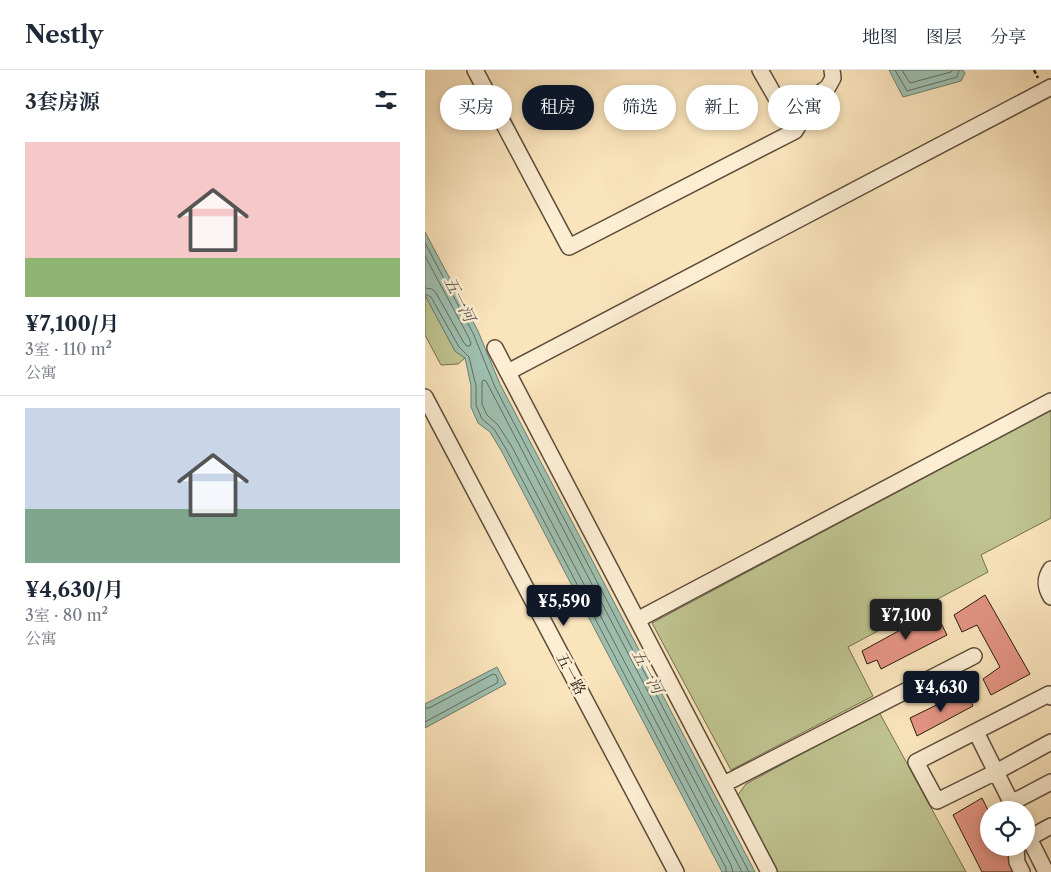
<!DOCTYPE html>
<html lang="zh">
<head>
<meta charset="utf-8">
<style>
	:root { --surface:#fff; --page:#f2f2f3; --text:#1f2937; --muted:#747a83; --line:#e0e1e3; --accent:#111827 }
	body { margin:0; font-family:"Libre Caslon Text","Noto Serif SC",serif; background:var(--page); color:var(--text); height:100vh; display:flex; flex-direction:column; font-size:19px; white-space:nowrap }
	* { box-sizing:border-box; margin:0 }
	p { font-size:16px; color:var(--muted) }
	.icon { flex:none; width:28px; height:28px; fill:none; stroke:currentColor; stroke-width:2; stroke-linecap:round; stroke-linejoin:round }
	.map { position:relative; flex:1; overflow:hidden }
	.side { display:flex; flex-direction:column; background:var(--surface); width:425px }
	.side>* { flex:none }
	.banner { position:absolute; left:15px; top:15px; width:475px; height:45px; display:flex; gap:10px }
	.tools { position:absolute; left:555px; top:731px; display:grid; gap:10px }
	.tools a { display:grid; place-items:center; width:55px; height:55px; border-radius:50%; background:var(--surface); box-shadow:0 2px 8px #0003; font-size:25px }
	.price { position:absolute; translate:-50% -42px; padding:0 11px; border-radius:5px; background:var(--accent); color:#fff; font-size:16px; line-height:32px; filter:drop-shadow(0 1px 2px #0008) }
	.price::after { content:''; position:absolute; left:50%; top:30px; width:15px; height:11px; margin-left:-8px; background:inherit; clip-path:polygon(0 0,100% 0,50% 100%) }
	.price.active { background:#222; color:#fff }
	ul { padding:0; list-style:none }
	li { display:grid; align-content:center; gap:10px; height:265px; padding:0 25px }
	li+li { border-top:1px solid var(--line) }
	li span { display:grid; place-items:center; height:155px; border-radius:0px; color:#555 }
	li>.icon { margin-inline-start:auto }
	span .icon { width:90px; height:90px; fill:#fffc; stroke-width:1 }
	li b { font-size:21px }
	h2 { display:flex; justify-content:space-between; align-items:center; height:60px; padding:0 25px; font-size:21px }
	.chip { padding:0 18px; border-radius:22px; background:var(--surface); box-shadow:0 2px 8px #0003; font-size:18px; line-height:45px }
	.chip.active { background:var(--accent); color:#fff }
	header { display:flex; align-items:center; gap:30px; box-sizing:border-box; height:70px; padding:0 25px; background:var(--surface); border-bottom:1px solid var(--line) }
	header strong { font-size:24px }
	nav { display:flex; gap:28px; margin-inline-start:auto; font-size:18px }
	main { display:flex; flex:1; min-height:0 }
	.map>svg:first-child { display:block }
	.green { fill:#bfc490; stroke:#746f50 }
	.water { fill:#9ebfaf; stroke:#6f7d6f }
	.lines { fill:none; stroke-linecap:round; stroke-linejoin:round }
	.shore { stroke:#636c5f; stroke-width:1 }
	.building { fill:#e49483; stroke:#281a0f }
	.minor-casing { stroke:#5c4c3a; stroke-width:18 }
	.path { stroke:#281a0f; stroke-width:2.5; stroke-dasharray:4 2.5; stroke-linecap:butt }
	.minor { stroke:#fcedd3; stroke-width:15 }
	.labels { text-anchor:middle; stroke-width:5; stroke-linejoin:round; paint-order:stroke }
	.street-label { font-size:15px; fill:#281a0f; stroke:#fcedd3 }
	.water-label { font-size:16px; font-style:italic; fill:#515447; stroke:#fcedd3 }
</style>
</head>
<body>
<header>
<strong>Nestly</strong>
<nav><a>地图</a><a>图层</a><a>分享</a></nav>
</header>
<main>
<section class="side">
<h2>3套房源<svg class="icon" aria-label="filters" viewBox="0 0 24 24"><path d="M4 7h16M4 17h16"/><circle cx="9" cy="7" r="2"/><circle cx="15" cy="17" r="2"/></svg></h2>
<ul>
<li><span style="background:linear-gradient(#f6c9c9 75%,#8fb573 0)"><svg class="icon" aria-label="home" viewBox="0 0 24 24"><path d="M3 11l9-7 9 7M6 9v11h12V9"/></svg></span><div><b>¥7,100/月</b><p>3室 · 110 m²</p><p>公寓</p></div></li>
<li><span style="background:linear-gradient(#c9d6e8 65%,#7fa58c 0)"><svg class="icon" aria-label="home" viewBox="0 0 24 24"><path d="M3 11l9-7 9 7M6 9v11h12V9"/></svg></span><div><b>¥4,630/月</b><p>3室 · 80 m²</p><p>公寓</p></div></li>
</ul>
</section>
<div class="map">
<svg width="626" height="802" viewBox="0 0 626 802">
	<rect width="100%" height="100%" fill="#fae4bc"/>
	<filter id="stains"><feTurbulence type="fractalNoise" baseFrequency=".004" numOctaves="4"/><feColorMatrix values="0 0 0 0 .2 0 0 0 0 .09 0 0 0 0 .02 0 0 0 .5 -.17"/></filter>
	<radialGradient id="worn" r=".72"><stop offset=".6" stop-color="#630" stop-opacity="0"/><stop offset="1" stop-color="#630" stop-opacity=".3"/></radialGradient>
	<!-- green -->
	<path class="green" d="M0 225 30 281 40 288 33 294 16 295 0 265Z
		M626 340V448L556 485 563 502 423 577 448 626 306 700 227 553Z
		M454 642 541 802H353L312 726 321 714Z"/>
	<!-- water -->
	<path class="water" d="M464 0H538L540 3 536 11 478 27Z
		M0 162 53 261 75 314 330 802H297L77 382 65 362 53 353 46 337V316L40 288 30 281 0 225Z
		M72 597 81 614 0 658V634Z"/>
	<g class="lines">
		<!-- shore -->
		<path class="shore" d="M470 0 482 21 532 7 534 0
			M477 0 485 13 526 2 528 0
			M0 173 48 263 70 317 324 802
			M0 186 43 266 46 273 45 276H42L39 273 11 223 7 219 0 218
			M0 224 6 227 34 277 44 287 51 316V335L57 349 69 359 81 379 301 798V802
			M0 638H4L68 604 71 605 73 610 72 613 0 652
			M308 802 306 795 87 377 73 355 62 345 57 334V313L58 310 61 311 317 802"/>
	</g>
	<!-- building -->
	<path class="building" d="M560 525 605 604 566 625 558 609 575 597 552 555 537 562 529 545Z
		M510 541 522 565 456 599 452 590 442 594 437 581Z
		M540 621 548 636 492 666 485 648Z
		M557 728 564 742V778H581L593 802H557L528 745Z"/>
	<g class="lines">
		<defs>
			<path id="minor" d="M50 0 144 177 370 61
				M335 0 370 61 393 24 403 17 408 8 407 0
				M70 278 344 802
				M83 302 626 17
				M0 327 251 802
				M626 499C619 509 620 517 626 527
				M214 549 626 331
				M626 627 624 624 491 692 512 731 571 702 626 672
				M551 662 590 740
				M299 714 549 586
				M586 733 626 712
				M601 762 621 802
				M604 768 626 756
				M591 778 592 792 597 802"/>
		</defs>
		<!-- minor casing -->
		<use href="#minor" class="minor-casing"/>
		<!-- path -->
		<path class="path" d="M609 0 613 8"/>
		<!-- minor -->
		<use href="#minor" class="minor"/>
	</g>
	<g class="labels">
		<!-- street labels -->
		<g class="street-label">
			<text transform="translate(146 604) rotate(62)" y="5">五一路</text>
		</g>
		<!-- water labels -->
		<g class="water-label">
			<text transform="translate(35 229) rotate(63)" y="6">五一河</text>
			<text transform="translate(223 601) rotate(62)" y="6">五一河</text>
		</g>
	</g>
	<rect width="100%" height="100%" filter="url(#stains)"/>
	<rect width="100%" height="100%" fill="url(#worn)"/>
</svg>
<div class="tools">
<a><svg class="icon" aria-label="locate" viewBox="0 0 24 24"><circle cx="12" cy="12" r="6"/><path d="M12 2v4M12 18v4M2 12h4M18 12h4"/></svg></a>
</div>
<b class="price" style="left:139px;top:557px">¥5,590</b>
<b class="price active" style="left:481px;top:571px">¥7,100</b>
<b class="price" style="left:516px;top:643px">¥4,630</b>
<div class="banner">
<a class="chip">买房</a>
<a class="chip active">租房</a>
<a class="chip">筛选</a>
<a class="chip">新上</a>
<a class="chip">公寓</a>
</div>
</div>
</main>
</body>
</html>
